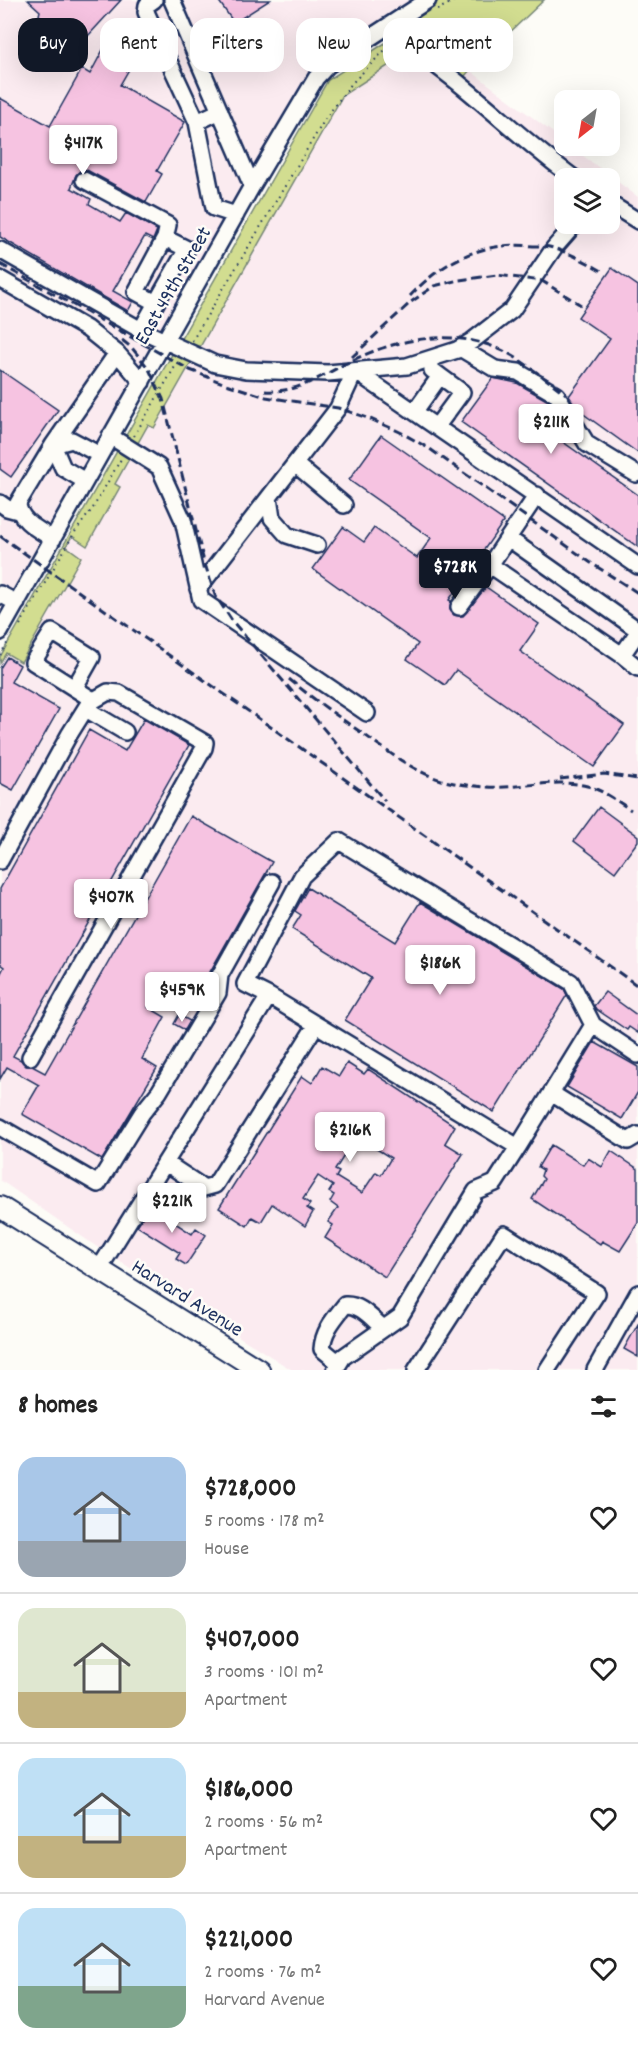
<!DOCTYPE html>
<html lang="en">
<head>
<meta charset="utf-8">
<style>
	:root { --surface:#fff; --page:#f6f6f6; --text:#222; --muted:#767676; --line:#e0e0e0; --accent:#111827 }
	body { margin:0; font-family:Dekko,sans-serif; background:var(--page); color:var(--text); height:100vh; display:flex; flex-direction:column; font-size:22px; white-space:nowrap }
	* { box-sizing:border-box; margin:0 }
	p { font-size:20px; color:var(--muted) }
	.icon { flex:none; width:33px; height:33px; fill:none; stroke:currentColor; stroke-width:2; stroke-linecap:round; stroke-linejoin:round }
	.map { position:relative; height:1370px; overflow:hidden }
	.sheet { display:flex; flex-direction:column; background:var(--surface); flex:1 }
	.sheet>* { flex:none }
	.guide { position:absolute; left:18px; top:18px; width:603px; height:54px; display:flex; gap:12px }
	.needle { width:39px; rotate:211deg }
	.buttons { position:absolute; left:554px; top:90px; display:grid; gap:12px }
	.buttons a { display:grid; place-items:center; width:66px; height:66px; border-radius:12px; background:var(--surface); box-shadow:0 6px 24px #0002; font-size:30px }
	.price { position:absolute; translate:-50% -51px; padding:0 14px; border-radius:6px; background:#fff; color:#222; font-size:20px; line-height:39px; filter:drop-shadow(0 2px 3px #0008) }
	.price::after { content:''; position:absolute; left:50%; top:36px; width:18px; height:14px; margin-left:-9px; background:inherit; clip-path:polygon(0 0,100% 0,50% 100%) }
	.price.selected { background:var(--accent); color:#fff }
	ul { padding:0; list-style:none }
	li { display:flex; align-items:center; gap:18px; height:150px; padding:0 18px }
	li+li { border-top:2px solid var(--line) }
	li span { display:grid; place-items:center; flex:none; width:168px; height:120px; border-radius:18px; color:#555 }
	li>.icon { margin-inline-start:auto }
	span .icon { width:72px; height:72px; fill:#fffc; stroke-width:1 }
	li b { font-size:26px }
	h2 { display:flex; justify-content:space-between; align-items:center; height:72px; padding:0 18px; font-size:26px }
	.tag { padding:0 21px; border-radius:18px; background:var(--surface); box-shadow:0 6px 24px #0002; font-size:21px; line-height:54px }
	.tag.selected { background:var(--accent); color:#fff }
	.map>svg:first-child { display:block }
	.built { fill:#fbebf0; fill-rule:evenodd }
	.green { fill:#d2dd90; stroke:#768677; stroke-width:1.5 }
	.building { fill:#f6c3e1; stroke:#1b2f5e; stroke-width:1.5; fill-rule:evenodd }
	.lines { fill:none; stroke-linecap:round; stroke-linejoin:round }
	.minor-casing { stroke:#1b2f5e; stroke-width:20 }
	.major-casing { stroke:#1b2f5e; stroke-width:24 }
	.path { stroke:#1b2f5e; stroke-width:2; stroke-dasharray:1.5 4.5; stroke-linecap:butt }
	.minor { stroke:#fdfcf7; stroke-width:15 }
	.major { stroke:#fdfcf7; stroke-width:20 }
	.rail { stroke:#1b2f5e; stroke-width:3; stroke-dasharray:9 4.5; stroke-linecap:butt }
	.labels { text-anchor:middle; stroke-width:5; stroke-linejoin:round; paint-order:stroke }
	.street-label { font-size:21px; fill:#1b2f5e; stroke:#fdfcf7 }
</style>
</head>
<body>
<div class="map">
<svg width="638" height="1370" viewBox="0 0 638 1370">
	<rect width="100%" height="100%" fill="#fdfcf7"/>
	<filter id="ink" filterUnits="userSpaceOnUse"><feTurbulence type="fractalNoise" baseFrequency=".0167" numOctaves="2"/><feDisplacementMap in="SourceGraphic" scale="12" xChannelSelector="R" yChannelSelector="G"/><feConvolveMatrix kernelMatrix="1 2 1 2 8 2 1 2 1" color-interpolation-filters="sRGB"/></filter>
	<g filter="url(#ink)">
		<!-- built -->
		<path class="built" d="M0 0H428L328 65 0 632Z
			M428 39 564 141V146H570L638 197V1370H292L97 1247 0 1180V663L6 653 21 661 42 592 66 546 72 536 87 546 120 488 115 484 148 425 154 427 345 92ZM564 178H609V224H564Z"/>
		<!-- green -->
		<path class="green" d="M423 0H544L470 70 459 83 414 49 343 95 154 428 148 425 115 484 120 487 87 546 72 536 66 546 81 557 21 662 6 653 0 663V657L328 80 399 34 392 25Z"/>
		<!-- building -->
		<path class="building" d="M28 0H121L76 49 39 15 40 11Z
			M218 0H270L234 23Z
			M104 48 132 64 120 85 185 122 157 171 162 174 146 202 83 168 76 175 71 188 91 199 89 204 120 222 126 213 157 230 153 240 145 236 113 291 133 302 128 311 0 237V98L50 126 82 69 90 74Z
			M612 268 638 286V453L578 410 569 396 610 339 578 317Z
			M0 370 58 410 11 477 0 469Z
			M493 378 517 383 550 402 552 406 539 425 638 495V547L461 422Z
			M381 435 504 521 449 600 451 601 450 610 454 615 463 616 486 587 539 624 520 651 624 725 594 767 456 670 445 685 407 659 418 644 313 569 343 527 364 542 374 528 417 558 431 538 349 480Z
			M7 657 20 665 11 682 59 709 13 790 0 783V668Z
			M144 719 189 745 13 1056 21 1060 26 1066H32L45 1073 191 816 272 862 198 993 166 974 148 1007 165 1017 142 1059 157 1068 102 1160 22 1114 39 1085 7 1067 0 1079V975L4 967 0 964V889L89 730 125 751Z
			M599 807 638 836V841L615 872 574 841Z
			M308 888 395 942 420 902 564 989 567 995 494 1112 345 1020 371 978 292 929 301 915 295 911Z
			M605 992 638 1016V1033L629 1027 627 1030 596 1009 594 1006Z
			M179 1015 190 1021 185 1030 174 1024Z
			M594 1042 638 1067V1092L622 1119 567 1087Z
			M347 1063 364 1074 368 1069 455 1126 445 1143 463 1154 385 1277 325 1238 333 1225 328 1222 338 1208 330 1202 334 1195 329 1192 333 1186 318 1176 303 1199 310 1204 307 1208 313 1212 305 1226 272 1204 261 1222 252 1217 247 1226 219 1208 302 1076 312 1083 322 1066 339 1076ZM364 1141 391 1158 381 1175 376 1172 362 1193 336 1177 339 1172 335 1170 352 1143 360 1148Z
			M551 1145 583 1165 588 1158 602 1167 611 1151 638 1169V1223L620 1251 602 1241 600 1244 532 1199 544 1179 541 1176 543 1170 538 1167Z
			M149 1206 192 1234 196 1228 206 1235 186 1265 176 1259 180 1253 137 1226Z
			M638 1324V1357L624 1349Z"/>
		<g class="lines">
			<defs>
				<path id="minor" d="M154 0 147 5 146 12 197 122
					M172 0 252 186
					M392 25C412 50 437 65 461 85 499 116 534 149 574 178
					M220 111 197 122 214 208 236 215
					M84 180 168 225 165 238
					M609 203 638 221
					M0 250 141 330 215 364 246 370 328 373 407 366 457 350 472 341 512 310 554 248 575 224
					M0 279 87 329 117 353 142 382
					M141 330C156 303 171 276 187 249L165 238 136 292 156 303
					M460 348 495 369 518 372 557 395 587 444 636 474
					M415 411 440 376 432 370
					M437 426 462 392 440 376
					M110 436 159 467 183 520 201 600 367 713
					M53 445 72 440 100 455
					M53 445 63 468 85 481
					M295 464 344 505
					M269 498 272 518 287 535 317 545
					M0 503 7 508 18 511
					M508 538 537 495
					M53 539C39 530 18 520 18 503L53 445 117 353
					M198 589 338 408 355 371 638 566
					M0 594 17 603
					M459 607 490 565
					M638 630 508 538 490 565 622 655 638 632
					M0 632 252 186 316 78 328 65 428 0
					M622 655 638 668
					M75 687 92 657 52 632 33 662 93 700
					M86 709 125 732
					M0 861 69 735 89 703 108 692 119 693 205 743 204 748 30 1057
					M269 996 245 984 302 876 339 841 571 982 593 1025 518 1147
					M593 1025 638 1055
					M551 1093 628 1141 638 1135
					M0 1127 98 1184 142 1113 159 1092 218 993 220 975 272 882
					M166 1163 204 1188 215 1185 316 1025
					M99 1269 269 996 518 1147 495 1183 476 1191 400 1317 343 1357 335 1370
					M339 1363 322 1349C323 1331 334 1319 345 1305 361 1304 372 1319 383 1328
					M416 1370 504 1234 597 1293 547 1370
					M595 1370 638 1293"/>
				<path id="major" d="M0 1207 259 1370"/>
			</defs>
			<!-- minor casing -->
			<use href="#minor" class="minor-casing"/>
			<!-- major casing -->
			<use href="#major" class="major-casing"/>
			<!-- path -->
			<path class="path" d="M437 10 456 0
				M192 341 327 116 352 83 392 43
				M134 436 179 360
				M20 625 75 532 93 508 121 459
				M0 655 8 642"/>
			<!-- minor -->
			<use href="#minor" class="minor"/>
			<!-- major -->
			<use href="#major" class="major"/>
			<!-- rail -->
			<path class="rail" d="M0 264 190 370 223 383 266 397 338 408 368 418 400 432 430 449 591 563 638 593
				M410 296C444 260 483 241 533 246 541 246 549 246 556 249 572 254 587 262 602 271
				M122 340 132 348 149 369 163 399 203 558 215 595 233 622 385 801
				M352 357 411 302 434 286 459 280 497 275 542 281 581 305
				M265 391C297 393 320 377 347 363 400 336 464 325 518 359 534 370 550 382 566 394
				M0 536 638 986
				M289 679C312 698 337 716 362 733 390 753 420 777 454 783 464 785 476 786 486 787 519 789 554 778 587 786 603 790 617 801 631 810
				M560 779 604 774 638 779"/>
		</g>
	</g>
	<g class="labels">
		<!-- street labels -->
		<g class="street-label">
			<text transform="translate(172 285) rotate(-60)" y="7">East 49th Street</text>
			<text transform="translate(188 1297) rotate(32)" y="7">Harvard Avenue</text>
		</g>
	</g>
</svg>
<div class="buttons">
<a><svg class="needle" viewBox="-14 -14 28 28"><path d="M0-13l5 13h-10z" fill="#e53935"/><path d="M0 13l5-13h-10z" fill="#767676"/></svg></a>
<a><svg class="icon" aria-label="layers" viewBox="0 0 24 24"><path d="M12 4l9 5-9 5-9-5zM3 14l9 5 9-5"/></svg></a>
</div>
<b class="price" style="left:83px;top:176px">$417K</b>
<b class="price" style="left:551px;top:455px">$211K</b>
<b class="price selected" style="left:455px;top:600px">$728K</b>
<b class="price" style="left:111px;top:930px">$407K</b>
<b class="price" style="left:440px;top:996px">$186K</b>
<b class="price" style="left:182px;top:1023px">$459K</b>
<b class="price" style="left:350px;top:1163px">$216K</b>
<b class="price" style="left:172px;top:1234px">$221K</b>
<div class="guide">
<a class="tag selected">Buy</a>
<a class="tag">Rent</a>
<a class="tag">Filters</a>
<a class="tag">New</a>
<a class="tag">Apartment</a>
</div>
</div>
<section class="sheet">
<h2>8 homes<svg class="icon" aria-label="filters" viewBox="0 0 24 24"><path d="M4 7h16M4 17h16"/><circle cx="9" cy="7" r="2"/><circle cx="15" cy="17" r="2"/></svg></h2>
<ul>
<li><span style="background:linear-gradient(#a9c7e8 70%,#9aa5b1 0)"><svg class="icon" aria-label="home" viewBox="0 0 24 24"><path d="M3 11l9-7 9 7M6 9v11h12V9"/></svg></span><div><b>$728,000</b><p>5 rooms · 178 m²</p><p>House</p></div><svg class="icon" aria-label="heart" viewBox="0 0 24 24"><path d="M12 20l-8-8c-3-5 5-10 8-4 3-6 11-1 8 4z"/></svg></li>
<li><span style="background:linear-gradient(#dfe7d0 70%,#c2b280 0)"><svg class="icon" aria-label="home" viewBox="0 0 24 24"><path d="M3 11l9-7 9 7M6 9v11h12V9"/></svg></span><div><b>$407,000</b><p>3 rooms · 101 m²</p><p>Apartment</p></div><svg class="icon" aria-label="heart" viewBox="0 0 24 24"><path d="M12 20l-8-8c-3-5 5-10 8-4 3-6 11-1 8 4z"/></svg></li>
<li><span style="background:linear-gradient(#bfe0f5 65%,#c2b280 0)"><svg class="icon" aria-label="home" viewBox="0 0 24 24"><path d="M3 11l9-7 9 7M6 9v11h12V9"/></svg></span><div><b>$186,000</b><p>2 rooms · 56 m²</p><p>Apartment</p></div><svg class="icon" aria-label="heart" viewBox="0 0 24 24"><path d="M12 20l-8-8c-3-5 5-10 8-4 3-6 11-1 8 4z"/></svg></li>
<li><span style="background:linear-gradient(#bfe0f5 65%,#7fa58c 0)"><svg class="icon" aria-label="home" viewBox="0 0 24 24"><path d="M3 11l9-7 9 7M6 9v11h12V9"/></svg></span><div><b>$221,000</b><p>2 rooms · 76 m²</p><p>Harvard Avenue</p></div><svg class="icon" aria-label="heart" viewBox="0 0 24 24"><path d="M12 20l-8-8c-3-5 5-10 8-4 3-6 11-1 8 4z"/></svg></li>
</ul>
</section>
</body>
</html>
